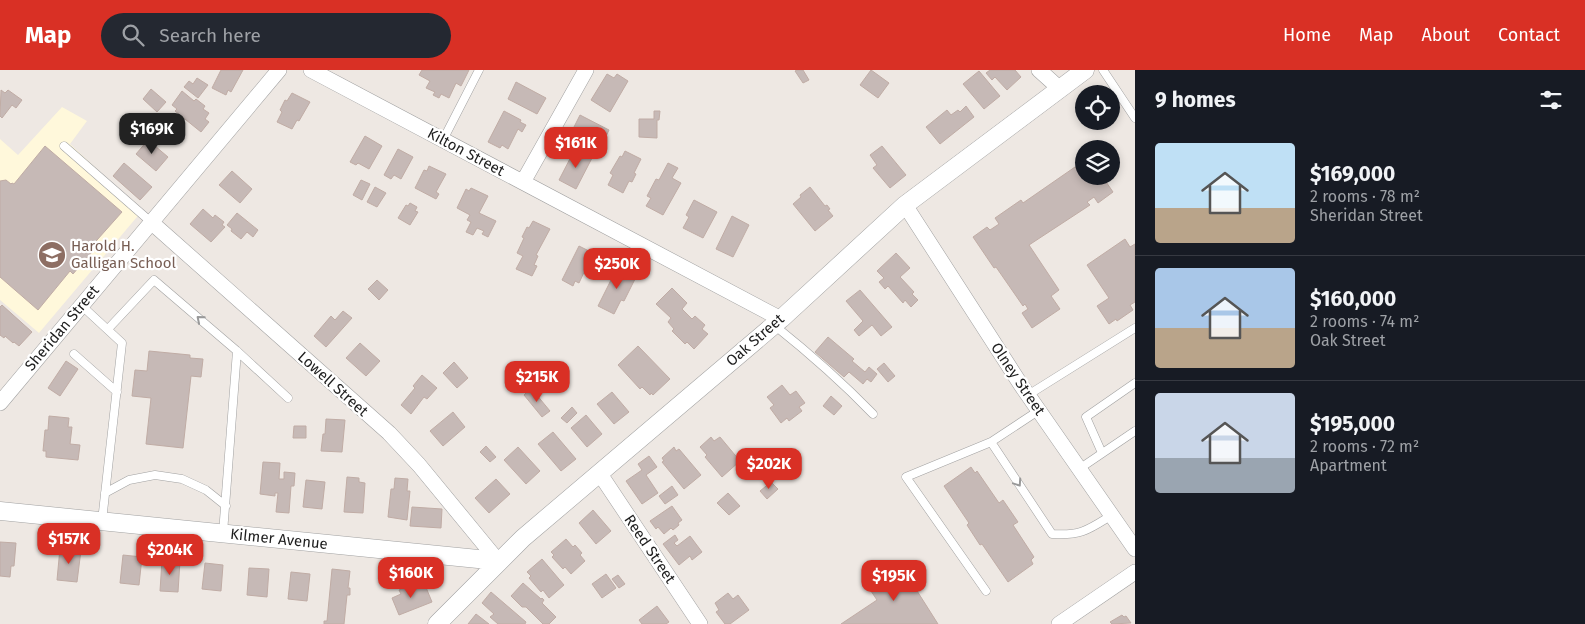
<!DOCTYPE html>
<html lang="en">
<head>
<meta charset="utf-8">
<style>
	:root { --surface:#171b24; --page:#242831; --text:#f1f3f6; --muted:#9ea1a6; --line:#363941; --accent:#d93025 }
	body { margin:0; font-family:"Fira Sans",sans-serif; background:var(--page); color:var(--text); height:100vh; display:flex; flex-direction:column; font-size:19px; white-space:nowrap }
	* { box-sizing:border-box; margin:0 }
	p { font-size:16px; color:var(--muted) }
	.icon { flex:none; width:28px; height:28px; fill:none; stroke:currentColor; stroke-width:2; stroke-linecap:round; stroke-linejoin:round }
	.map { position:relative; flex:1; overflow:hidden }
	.sheet { display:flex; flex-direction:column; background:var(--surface); width:450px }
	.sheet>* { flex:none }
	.fabs { position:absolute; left:1075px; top:15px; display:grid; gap:10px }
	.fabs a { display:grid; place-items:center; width:45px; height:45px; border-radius:50%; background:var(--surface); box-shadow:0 2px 8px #0003; font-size:25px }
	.price { position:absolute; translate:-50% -42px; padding:0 11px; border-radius:10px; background:var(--accent); color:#fff; font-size:16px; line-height:32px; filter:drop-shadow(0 1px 2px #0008) }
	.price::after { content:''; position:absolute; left:50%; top:30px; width:15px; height:11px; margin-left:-8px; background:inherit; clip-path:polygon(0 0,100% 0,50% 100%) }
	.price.current { background:#222; color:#fff }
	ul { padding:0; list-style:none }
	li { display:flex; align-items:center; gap:15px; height:125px; padding:0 20px }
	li+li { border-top:1px solid var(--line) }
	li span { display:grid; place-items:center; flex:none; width:140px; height:100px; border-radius:5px; color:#555 }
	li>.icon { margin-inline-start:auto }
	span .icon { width:60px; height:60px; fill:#fffc; stroke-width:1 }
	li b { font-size:21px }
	h2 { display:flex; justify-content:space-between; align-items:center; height:60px; padding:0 20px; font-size:21px }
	header { display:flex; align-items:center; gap:30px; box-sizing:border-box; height:70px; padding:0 25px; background:var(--accent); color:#fff }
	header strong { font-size:24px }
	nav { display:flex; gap:28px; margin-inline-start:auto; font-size:18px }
	.search { width:350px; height:45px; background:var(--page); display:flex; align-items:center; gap:12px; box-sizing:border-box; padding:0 18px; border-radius:28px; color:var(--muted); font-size:19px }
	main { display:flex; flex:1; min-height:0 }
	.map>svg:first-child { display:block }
	.education { fill:#fff8db }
	.building { fill:#c6b9b6; stroke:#c0aca5 }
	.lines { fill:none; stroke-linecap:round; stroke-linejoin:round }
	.service-casing { stroke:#a1a1a1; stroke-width:9 }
	.minor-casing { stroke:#a1a1a1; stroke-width:16 }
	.tertiary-casing { stroke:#a1a1a1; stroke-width:19 }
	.service { stroke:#fff; stroke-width:8 }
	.minor { stroke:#fff; stroke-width:15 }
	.tertiary { stroke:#fff; stroke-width:18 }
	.oneway { stroke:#999 }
	.labels { text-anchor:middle; stroke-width:4.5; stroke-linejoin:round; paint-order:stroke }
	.street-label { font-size:15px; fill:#1d1d1d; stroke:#fff }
	.education-label { font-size:15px; fill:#785e54; stroke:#fff; text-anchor:start }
</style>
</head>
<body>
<header>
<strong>Map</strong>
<div class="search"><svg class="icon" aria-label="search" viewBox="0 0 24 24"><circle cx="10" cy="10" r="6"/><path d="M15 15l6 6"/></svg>Search here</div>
<nav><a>Home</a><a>Map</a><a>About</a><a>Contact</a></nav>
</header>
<main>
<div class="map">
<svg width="1135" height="554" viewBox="0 0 1135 554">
	<rect width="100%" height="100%" fill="#eee8e3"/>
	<!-- education -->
	<path class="education" d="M62 37 87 51 70 74 142 141 39 263 0 230V69L18 85Z"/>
	<!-- building -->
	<path class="building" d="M221 0H243L231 22 228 20 226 25 212 18Z
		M422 0H469L461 16 456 13 449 28 441 24 439 28 433 25 435 22 426 18 430 11 419 5Z
		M797 0H803L809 10 803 13 795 1Z
		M871 0 889 13 878 28 860 15Z
		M990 0H1015L1021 7 1007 20 995 7 992 10 986 3Z
		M979 1 1000 26 984 39 963 14Z
		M607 4 614 8 617 4 628 11 610 42 591 30Z
		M197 8 208 15 198 28 184 17 189 11 193 14Z
		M516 12 546 28 537 44 508 29Z
		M151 19 166 32 157 42 143 29Z
		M1 20 5 23 8 20 22 30 16 38 12 35 2 48 0 46Z
		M182 21 194 31 196 29 205 36 203 39 209 43 205 49 209 52 201 62 175 41 177 39 172 35Z
		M292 23 310 32 299 51 297 50 292 59 277 52 282 42 280 40 285 30 287 31Z
		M966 36 974 47 940 74 926 57 947 40 951 45 958 40 960 42Z
		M504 41 521 50 520 52 526 55 522 62 518 59 508 79 502 75 500 78 488 72Z
		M654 41H660L659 50H657V68L639 67V49H654Z
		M580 45 609 60 600 79 583 70 584 68 572 61Z
		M365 66 382 76 369 99 358 93 356 95 350 92Z
		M148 70 168 87 156 101 136 84Z
		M45 76 122 142 89 179 92 182 73 204 70 201 38 240 0 207V111L6 110 11 114 12 113 14 114Z
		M882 76 906 105 890 118 873 98 877 95 870 85Z
		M398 79 413 87 401 109 394 105 391 109 384 105Z
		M575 79 592 88 576 119 559 110Z
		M625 81 641 89 634 103 636 104 632 112 629 111 623 123 608 115 613 105 610 103 620 86 622 87Z
		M124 93 152 117 140 130 113 106Z
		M668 93 678 98 672 108 681 113 663 145 646 136 651 128 647 126 656 109 659 110Z
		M429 96 446 104 436 122 439 124 436 129 415 118 424 100 427 101Z
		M1075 97 1081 107 1084 105 1102 106 1113 122 1098 133 1094 127 1087 132 1090 135 1029 175 1059 220 1051 226 1060 239 1032 258 1022 243 1028 239 1025 234 1023 236 996 197 994 198 973 167 987 157 990 160 999 154 995 148 1021 130 1023 133Z
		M232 101 252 119 240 133 219 115Z
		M361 110 370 114 362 130 353 125Z
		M375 117 386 123 377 137 367 132Z
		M810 117 825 136 827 135 830 139 828 140 833 146 815 161 793 134 801 127 800 125Z
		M471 118 488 126 479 143 496 151 488 167 482 164 484 161 477 158 473 165 466 162 471 152 467 150 470 145 457 138 466 119 469 121Z
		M694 130 717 142 703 168 683 158 689 147 686 145Z
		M410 133 417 137 415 141 418 142 410 155 398 148 406 135 408 136Z
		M203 139 213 148 215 145 224 152 222 155 225 157 211 172 190 154Z
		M237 143 258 160 253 167 247 162 241 169 231 161 232 159 227 155Z
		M732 146 749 155 733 187 716 179Z
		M533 151 550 159 536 185 538 186 534 195 537 196 532 206 516 199 523 186 517 183 524 168 522 167 527 157 529 158Z
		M1125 169 1130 177 1135 174V232L1130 235 1133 240 1117 251 1116 249 1109 254 1097 236 1109 228 1087 195Z
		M579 176 593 183 579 213 575 211 573 216 562 210Z
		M896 183 910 198 900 207 914 222 912 224 918 230 911 237 905 230 903 233 888 216 885 219 879 212 884 208 877 201Z
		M621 197 637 205 624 231 621 230 614 244 598 236 614 204 617 206Z
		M377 210 388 220 379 230 368 219Z
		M672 218 687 233 682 239 692 249 695 246 705 255 702 259 708 264 694 279 687 272 685 274 672 261 674 259 668 252 671 248 656 234Z
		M860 220 892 257 881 266 872 255 859 266 854 260 863 251 846 231Z
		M2 235 32 262 19 276 14 272 13 273 5 266 4 268 0 265V237Z
		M343 241 352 248 326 277 314 266 331 246 335 250Z
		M828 267 854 289 852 291 865 302 869 297 877 304 871 312 867 309 863 314 849 302 844 307 815 282Z
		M360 273 380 291 366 306 346 288Z
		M638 276 670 309 653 325 651 323 650 325 642 317 640 319 618 295Z
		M149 281 190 285V288L203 289 201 307 191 306 183 378 146 374 151 328 132 326 135 300 147 301Z
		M66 291 78 299 60 326 48 318Z
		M454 292 468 308 457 318 443 303Z
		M884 293 895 306 888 312 877 299Z
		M549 298 555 305 548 311 542 304Z
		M422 305 437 318 427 329 424 327 411 344 401 335 415 318 413 316Z
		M782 315 790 325 796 321 805 333 799 337 802 341 789 351 787 348 781 353 770 338 774 335 767 327Z
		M531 318 550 341 542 347 524 325Z
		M612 322 629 342 614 354 597 334Z
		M831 326 842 336 834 345 823 336Z
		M572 337 577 343 567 353 561 348Z
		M453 342 465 357 443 376 430 361Z
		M586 345 602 364 587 377 571 358Z
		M49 346 69 348 68 357H72L70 374 80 375 78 390 46 387V381H43L45 360H48Z
		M326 349 345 350 342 382 321 381 323 364H325Z
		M294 356H306V368H293Z
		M553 362 576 389 561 401 538 374Z
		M711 367 714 371 720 367 740 391 722 407 705 387 707 385 700 377Z
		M486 376 496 387 490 392 480 382Z
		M518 377 540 401 526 414 504 390Z
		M674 377 676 381 679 379 701 405 684 419 662 392 664 391 662 388Z
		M649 386 657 397 646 405 658 423 642 434 626 411 642 400 638 394Z
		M263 392 280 393 279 409H284V402L295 403 294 416H291L289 443 276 442 278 423H275V426L260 424Z
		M971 397 975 403 977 401 999 433 1003 430 1018 452 1013 455 1034 487 1031 490 1033 494 1008 512 982 474 980 475 967 455 969 453 944 416Z
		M347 407 359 408V412L365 413 363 443 344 442Z
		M395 408 408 409 407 421H410L407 450 388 447 391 419H394Z
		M496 409 510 424 489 443 475 428Z
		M306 410 325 412 322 439 303 437Z
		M771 412 778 419 767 429 760 421Z
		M672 416 678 425 665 434 659 426Z
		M728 423 740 436 729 445 717 433Z
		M672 436 682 450 678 453 679 455 673 460 671 458 664 464 658 457 656 459 650 451Z
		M412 437 442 439 441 458 410 456Z
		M593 440 611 461 596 474 579 453Z
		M675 465 678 470 674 473 677 476 690 466 702 482 692 490 690 486 679 495 663 474Z
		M566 469 573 477 575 475 582 483 580 485 585 491 571 504 565 497 563 499 552 487 554 485 551 482Z
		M0 472 16 473 14 496H11L10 507 0 506Z
		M60 478 81 480 77 512 57 510Z
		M123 485 142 487 139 515 120 513Z
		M542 489 564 515 549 528 543 520 541 522 529 508 531 506 527 502Z
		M162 490 180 491 178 522 160 521Z
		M205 493 223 495 221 521 202 519Z
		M900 494 938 554H841L877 530 867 515Z
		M249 498 269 499 267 527 247 525Z
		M332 499 350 501 348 518H350V525H347L344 554H324V551H327Z
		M291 502 310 504 307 531 288 529Z
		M606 504 616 518 602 528 592 514Z
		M618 505 625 514 619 518 612 509Z
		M523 513 541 529 542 528 544 530 542 533 556 547 549 554H543L526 537H522L511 526Z
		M412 515 414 520 425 515 432 532 399 545 392 528 401 524 399 520Z
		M491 522 526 552 525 554H498L490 547 494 544 482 533Z
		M728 523 733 529 738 525 749 540 730 554H725L716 542 719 540 715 533Z
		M657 536 669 552 666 554H642L639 550Z
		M476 544 489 554H468Z
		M1122 545 1124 547 1126 546 1131 553 1112 554 1110 552Z"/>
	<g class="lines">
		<defs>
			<path id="service" d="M1103 0 1135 48
				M443 70 479 0
				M64 76 151 152
				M82 236 122 273 102 451
				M774 255C809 283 842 312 873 344
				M108 259 154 210 237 281 288 328
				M74 284 117 322
				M1028 325 1135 258
				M991 372 1052 464C1081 466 1088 460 1112 445
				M1102 383 1086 347 1135 313
				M1079 399 1135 361
				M105 423 129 410 155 405 182 409 206 420 226 436
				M223 463 237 281
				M986 521 906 407 991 372 1038 341"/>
			<path id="minor" d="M311 0 781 249
				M1039 0 1059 18
				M523 112 586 0
				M905 135 1021 315 1135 479
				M151 152 389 363 419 395 498 491
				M0 333 279 0
				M600 404 700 554
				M1059 554 1135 502"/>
			<path id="tertiary" d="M0 441 498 491
				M437 554 523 468 781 249 905 135 1085 0"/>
		</defs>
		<!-- service casing -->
		<use href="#service" class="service-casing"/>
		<!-- minor casing -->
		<use href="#minor" class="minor-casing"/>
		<!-- tertiary casing -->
		<use href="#tertiary" class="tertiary-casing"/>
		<!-- service -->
		<use href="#service" class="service"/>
		<!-- minor -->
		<use href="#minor" class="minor"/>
		<!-- tertiary -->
		<use href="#tertiary" class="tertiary"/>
	</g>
	<!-- one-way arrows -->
	<defs><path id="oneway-chevron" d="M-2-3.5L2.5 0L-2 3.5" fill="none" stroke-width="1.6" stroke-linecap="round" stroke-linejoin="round" transform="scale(1.25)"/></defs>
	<g class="oneway">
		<use href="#oneway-chevron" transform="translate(200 249) rotate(-140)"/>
		<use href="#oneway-chevron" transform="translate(1018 413) rotate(56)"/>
	</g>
	<!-- icons -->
	<defs>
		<symbol id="school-disc" viewBox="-11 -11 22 22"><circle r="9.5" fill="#8d6e63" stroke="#fff"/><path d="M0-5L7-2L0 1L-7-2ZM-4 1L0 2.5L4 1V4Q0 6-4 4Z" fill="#fff"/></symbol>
	</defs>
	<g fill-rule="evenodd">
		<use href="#school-disc" x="36" y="169" width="32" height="32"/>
	</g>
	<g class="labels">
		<!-- street labels -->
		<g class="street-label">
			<text transform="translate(466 82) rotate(28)" y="5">Kilton Street</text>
			<text transform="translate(62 258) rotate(-50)" y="5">Sheridan Street</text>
			<text transform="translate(755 270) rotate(-41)" y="5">Oak Street</text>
			<text transform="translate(1018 309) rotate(56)" y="5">Olney Street</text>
			<text transform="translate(333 314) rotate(42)" y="5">Lowell Street</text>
			<text transform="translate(279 469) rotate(6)" y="5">Kilmer Avenue</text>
			<text transform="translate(650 479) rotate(56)" y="5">Reed Street</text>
		</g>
		<!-- education labels -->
		<g class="education-label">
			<text x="71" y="181">Harold H.<tspan x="71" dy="17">Galligan School</tspan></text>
		</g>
	</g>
</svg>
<div class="fabs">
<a><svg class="icon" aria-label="locate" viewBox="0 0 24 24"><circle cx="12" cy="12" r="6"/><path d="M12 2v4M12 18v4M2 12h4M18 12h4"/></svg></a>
<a><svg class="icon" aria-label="layers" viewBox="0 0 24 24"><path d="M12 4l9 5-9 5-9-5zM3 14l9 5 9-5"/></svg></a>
</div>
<b class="price current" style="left:152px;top:85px">$169K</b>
<b class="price" style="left:576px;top:99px">$161K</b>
<b class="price" style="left:617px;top:220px">$250K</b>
<b class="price" style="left:537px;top:333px">$215K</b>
<b class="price" style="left:769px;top:420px">$202K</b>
<b class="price" style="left:69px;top:495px">$157K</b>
<b class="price" style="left:170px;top:506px">$204K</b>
<b class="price" style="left:411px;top:529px">$160K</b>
<b class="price" style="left:894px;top:532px">$195K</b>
</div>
<section class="sheet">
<h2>9 homes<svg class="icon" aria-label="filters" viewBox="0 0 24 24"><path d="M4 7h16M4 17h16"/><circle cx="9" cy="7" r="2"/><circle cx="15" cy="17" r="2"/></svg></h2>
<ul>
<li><span style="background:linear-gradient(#bfe0f5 65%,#b9a48a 0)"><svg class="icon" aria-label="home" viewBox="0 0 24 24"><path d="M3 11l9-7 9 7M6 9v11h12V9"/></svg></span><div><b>$169,000</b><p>2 rooms · 78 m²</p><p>Sheridan Street</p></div></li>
<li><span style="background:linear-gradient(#a9c7e8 60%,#b9a48a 0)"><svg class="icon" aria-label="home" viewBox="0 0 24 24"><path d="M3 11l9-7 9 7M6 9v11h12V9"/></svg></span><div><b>$160,000</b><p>2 rooms · 74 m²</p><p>Oak Street</p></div></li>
<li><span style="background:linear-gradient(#c9d6e8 65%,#9aa5b1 0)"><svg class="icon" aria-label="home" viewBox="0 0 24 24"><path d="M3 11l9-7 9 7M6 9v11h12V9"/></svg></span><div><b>$195,000</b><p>2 rooms · 72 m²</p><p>Apartment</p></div></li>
</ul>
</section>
</main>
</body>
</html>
